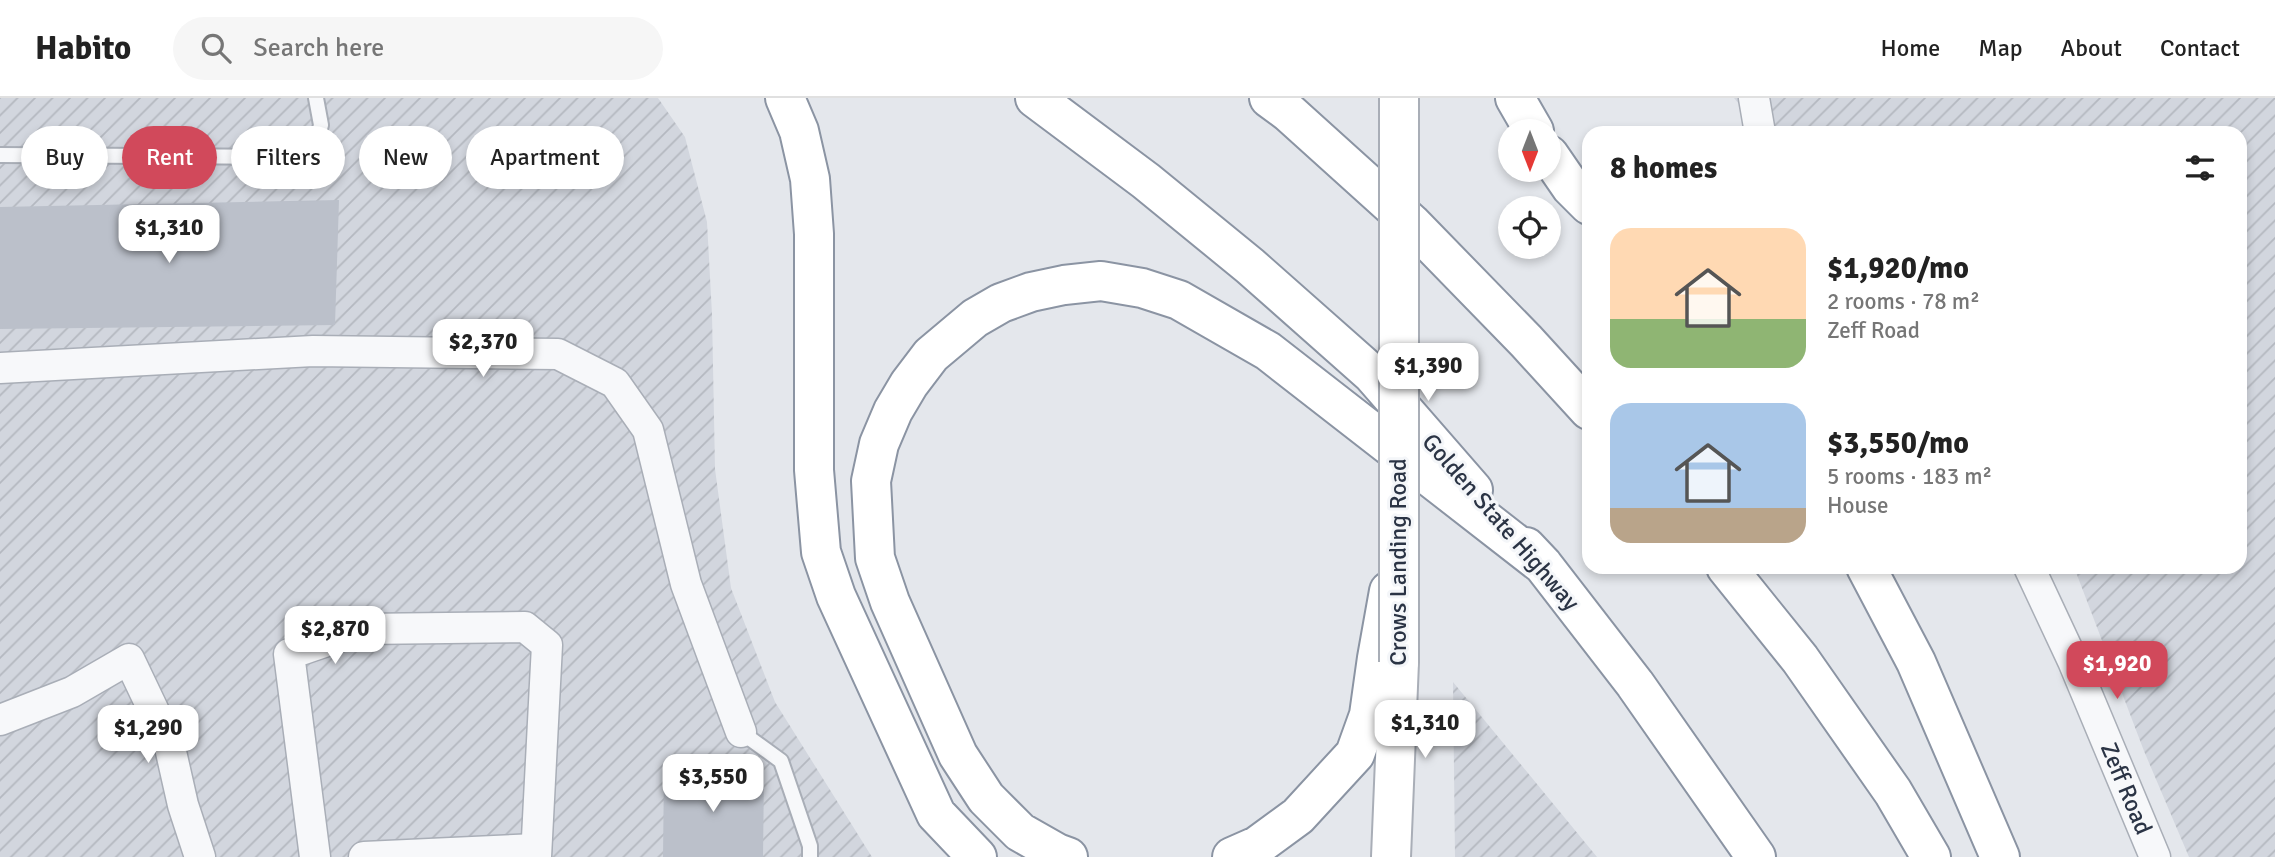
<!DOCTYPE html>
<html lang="en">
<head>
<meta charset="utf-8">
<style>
	:root { --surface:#fff; --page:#f6f6f6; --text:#222; --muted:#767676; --line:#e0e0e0; --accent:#d1495b }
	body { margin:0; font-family:Signika,sans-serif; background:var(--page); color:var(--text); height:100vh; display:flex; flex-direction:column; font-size:26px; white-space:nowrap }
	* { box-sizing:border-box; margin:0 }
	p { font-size:23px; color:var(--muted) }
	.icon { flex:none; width:38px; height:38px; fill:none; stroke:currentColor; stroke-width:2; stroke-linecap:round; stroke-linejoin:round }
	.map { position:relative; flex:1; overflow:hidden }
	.details { position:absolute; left:1582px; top:28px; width:665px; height:448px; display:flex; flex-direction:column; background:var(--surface); border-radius:21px; box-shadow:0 4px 10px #0003 }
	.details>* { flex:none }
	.guide { position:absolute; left:21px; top:28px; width:665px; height:63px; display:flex; gap:14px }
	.needle { width:46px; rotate:180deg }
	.fabs { position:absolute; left:1498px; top:21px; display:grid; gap:14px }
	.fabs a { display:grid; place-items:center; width:63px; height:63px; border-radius:50%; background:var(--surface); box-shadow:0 4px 10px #0003; font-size:35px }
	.price { position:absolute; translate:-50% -60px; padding:0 16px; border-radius:14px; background:#fff; color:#222; font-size:23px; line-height:46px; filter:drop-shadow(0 2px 4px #0008) }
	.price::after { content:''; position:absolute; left:50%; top:42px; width:21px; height:16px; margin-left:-10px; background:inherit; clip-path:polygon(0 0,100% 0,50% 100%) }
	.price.on { background:var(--accent); color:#fff }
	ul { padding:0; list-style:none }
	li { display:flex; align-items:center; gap:21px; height:175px; padding:0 28px }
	li span { display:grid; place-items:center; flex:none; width:196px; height:140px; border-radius:21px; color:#555 }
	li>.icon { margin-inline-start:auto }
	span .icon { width:84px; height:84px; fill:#fffc; stroke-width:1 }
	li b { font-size:30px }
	h2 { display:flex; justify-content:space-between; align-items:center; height:84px; padding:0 28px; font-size:30px }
	.chip { padding:0 24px; border-radius:32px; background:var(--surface); box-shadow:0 4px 10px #0003; font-size:24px; line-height:63px }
	.chip.on { background:var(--accent); color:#fff }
	header { display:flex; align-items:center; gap:42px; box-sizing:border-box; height:98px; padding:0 35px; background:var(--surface); border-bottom:2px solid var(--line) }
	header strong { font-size:33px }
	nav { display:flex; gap:38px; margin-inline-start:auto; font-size:24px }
	.search { width:490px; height:63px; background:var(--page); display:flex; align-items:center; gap:18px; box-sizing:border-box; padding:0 24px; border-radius:38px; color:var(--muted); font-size:26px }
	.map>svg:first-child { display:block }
	.industrial { fill:url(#industrial-furrows) }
	.building { fill:#bbc0ca }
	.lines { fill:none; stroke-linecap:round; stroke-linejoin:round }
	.service-casing { stroke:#a9aeb7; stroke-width:18 }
	.minor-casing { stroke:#a9aeb7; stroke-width:33 }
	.secondary-casing { stroke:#a9aeb7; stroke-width:42 }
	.motorway-casing { stroke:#8b94a3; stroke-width:42 }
	.service { stroke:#f7f8fa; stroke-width:14 }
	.minor { stroke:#f7f8fa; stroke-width:30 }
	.secondary { stroke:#fff; stroke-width:38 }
	.motorway { stroke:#fff; stroke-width:38 }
	.secondary-bridge-casing { stroke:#a9aeb7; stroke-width:42; stroke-linecap:butt }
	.secondary-bridge { stroke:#fff; stroke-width:38 }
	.labels { text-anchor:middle; stroke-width:6; stroke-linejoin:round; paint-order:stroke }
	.street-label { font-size:24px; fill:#2b3445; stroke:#f4f6f9 }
</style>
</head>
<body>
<header>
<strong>Habito</strong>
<div class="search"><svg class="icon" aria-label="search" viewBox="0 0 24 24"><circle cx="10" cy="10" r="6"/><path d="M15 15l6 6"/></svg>Search here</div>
<nav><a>Home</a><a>Map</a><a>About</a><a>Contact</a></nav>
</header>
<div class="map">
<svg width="2275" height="759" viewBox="0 0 2275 759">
	<defs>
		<pattern id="industrial-furrows" width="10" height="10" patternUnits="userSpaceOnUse" patternTransform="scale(1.75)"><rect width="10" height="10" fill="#d2d6de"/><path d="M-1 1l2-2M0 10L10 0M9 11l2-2" fill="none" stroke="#b4b8c0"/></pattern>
	</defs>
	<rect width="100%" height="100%" fill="#e4e7ec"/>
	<!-- industrial -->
	<path class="industrial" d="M0 0H658L685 39 707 124 712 216 715 371 731 490 775 604 872 759H0Z
		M1734 0H2275V759H2189L2144 653 2074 469H2240V35H1763Z
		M1453 584 1597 759H1455Z"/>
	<!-- building -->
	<path class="building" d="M339 102 335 227 0 231V109Z
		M664 672 764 673 763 759H663Z"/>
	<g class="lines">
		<defs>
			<path id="service" d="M0 57 276 59 315 50 321 27 316 0
				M741 634 781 663 810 748V759"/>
			<g id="minor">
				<path d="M1754 0 1760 35"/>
				<path d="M0 270 313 253 558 256 615 285 648 332 686 486 741 634"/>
				<path id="s1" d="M2029 469 2073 563 2155 759"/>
				<path d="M0 622 72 594 129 561 169 645 183 707 200 759"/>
				<path d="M315 759 289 556 362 531 525 529 547 547 536 759"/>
				<path d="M364 759 536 751"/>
			</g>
			<path id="secondary" d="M1399 46V0
				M1391 759 1399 564"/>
			<path id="motorway" d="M785 0 799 33 810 81 814 136V372L821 454 836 498 936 716 977 759
				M1035 0 1146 83 1250 168 1372 276 1473 392
				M1269 0 1288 14 1411 125 1526 243 1589 312
				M1515 0 1534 33
				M1549 57 1571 89 1589 107
				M1526 449 1543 467 1635 586 1756 759
				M1726 469 1800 561 1893 694 1931 759
				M1866 469 1916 564 2000 759
				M1068 759 1057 755 1020 734 986 700 958 657 890 504 875 460 871 383 879 346 893 313 909 286 931 257 975 220 1001 205 1031 194 1064 187 1101 183 1142 190 1179 202 1268 253 1543 467
				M1232 759 1257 748 1298 718 1355 656 1369 617 1377 560 1389 493"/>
		</defs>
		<!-- service casing -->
		<use href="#service" class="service-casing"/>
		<!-- minor casing -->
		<use href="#minor" class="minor-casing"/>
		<!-- secondary casing -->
		<use href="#secondary" class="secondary-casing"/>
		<!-- motorway casing -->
		<use href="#motorway" class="motorway-casing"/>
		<!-- service -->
		<use href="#service" class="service"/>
		<!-- minor -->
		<use href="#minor" class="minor"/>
		<!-- secondary -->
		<use href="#secondary" class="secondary"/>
		<!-- motorway -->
		<use href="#motorway" class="motorway"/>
		<defs>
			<path id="secondary-bridge" d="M1399 46V564"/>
		</defs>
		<!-- secondary-bridge casing -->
		<use href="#secondary-bridge" class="secondary-bridge-casing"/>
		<!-- secondary-bridge -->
		<use href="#secondary-bridge" class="secondary-bridge"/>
	</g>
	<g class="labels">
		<!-- street labels -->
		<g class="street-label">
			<text transform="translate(1501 424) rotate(49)" y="8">Golden State Highway</text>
			<text transform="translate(1398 464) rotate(-90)" y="8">Crows Landing Road</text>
			<text dy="8" stroke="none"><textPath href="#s1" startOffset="242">Zeff Road</textPath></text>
		</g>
	</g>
</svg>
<div class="fabs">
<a><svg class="needle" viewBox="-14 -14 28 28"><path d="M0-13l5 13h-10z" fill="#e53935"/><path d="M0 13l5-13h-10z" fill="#767676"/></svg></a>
<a><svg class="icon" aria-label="locate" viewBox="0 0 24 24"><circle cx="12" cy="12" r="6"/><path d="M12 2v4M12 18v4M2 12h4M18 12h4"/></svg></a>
</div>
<b class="price" style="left:169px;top:167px">$1,310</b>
<b class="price" style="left:483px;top:281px">$2,370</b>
<b class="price" style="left:1428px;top:305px">$1,390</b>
<b class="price" style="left:335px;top:568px">$2,870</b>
<b class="price on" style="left:2117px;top:603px">$1,920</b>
<b class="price" style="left:1425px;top:662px">$1,310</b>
<b class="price" style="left:148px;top:667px">$1,290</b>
<b class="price" style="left:713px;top:716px">$3,550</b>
<div class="guide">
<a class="chip">Buy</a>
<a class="chip on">Rent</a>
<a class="chip">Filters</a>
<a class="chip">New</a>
<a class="chip">Apartment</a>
</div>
<section class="details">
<h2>8 homes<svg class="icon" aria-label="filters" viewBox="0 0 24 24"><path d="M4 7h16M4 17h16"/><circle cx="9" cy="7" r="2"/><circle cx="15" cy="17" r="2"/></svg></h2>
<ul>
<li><span style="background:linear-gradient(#ffd9b3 65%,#8fb573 0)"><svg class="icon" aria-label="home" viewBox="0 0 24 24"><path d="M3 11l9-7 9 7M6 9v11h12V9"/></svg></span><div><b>$1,920/mo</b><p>2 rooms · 78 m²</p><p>Zeff Road</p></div></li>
<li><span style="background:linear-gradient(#a9c7e8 75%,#b9a48a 0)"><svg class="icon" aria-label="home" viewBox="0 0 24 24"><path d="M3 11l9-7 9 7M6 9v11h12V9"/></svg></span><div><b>$3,550/mo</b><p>5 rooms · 183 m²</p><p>House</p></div></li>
</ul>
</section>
</div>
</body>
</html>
